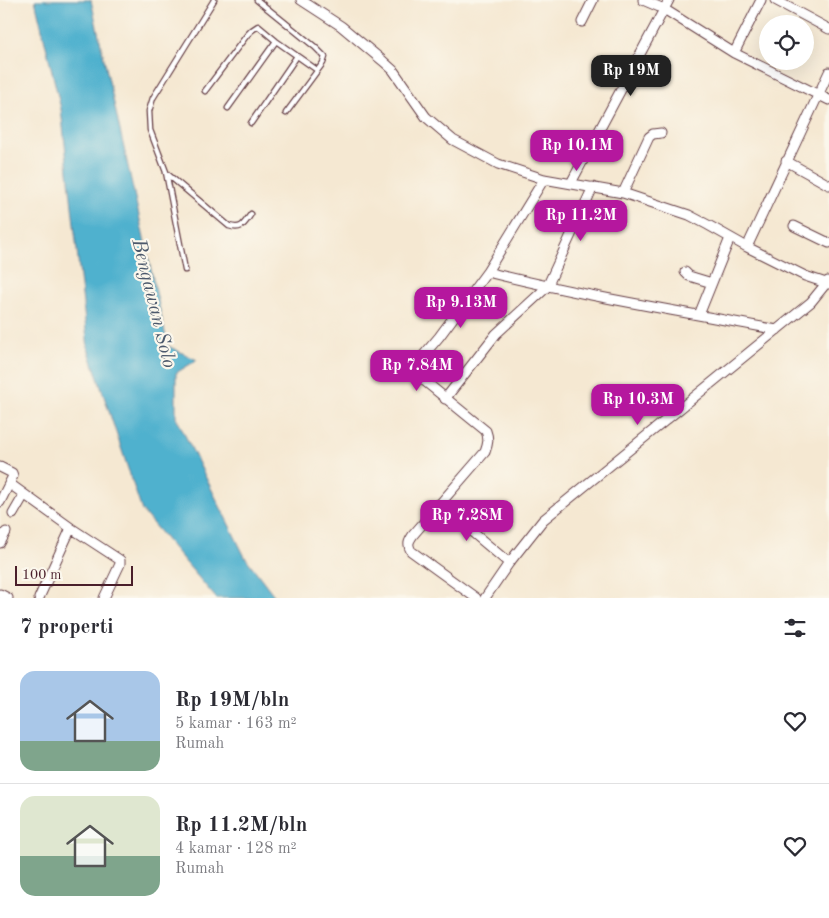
<!DOCTYPE html>
<html lang="id">
<head>
<meta charset="utf-8">
<style>
	:root { --surface:#fff; --page:#f2f2f3; --text:#2b2b33; --muted:#7c7c81; --line:#e1e1e2; --accent:#b5179e }
	body { margin:0; font-family:"Old Standard TT",serif; background:var(--page); color:var(--text); height:100vh; display:flex; flex-direction:column; font-size:19px; white-space:nowrap }
	* { box-sizing:border-box; margin:0 }
	p { font-size:16px; color:var(--muted) }
	.icon { flex:none; width:28px; height:28px; fill:none; stroke:currentColor; stroke-width:2; stroke-linecap:round; stroke-linejoin:round }
	.map { position:relative; height:598px; overflow:hidden }
	.side { display:flex; flex-direction:column; background:var(--surface); flex:1 }
	.side>* { flex:none }
	.fabs { position:absolute; left:759px; top:15px; display:grid; gap:10px }
	.fabs a { display:grid; place-items:center; width:55px; height:55px; border-radius:50%; background:var(--surface); box-shadow:0 5px 20px #0002; font-size:25px }
	.scale { position:absolute; left:15px; bottom:12px; width:118px; box-sizing:border-box; padding-left:5px; border:2px solid #4a1f2b; border-top:0; font-size:14px; line-height:18px; white-space:nowrap; color:#4a1f2b; -webkit-text-stroke:4px #fbf7ec; paint-order:stroke }
	.price { position:absolute; translate:-50% -42px; padding:0 11px; border-radius:10px; background:var(--accent); color:#fff; font-size:16px; line-height:32px; filter:drop-shadow(0 1px 2px #0008) }
	.price::after { content:''; position:absolute; left:50%; top:30px; width:15px; height:11px; margin-left:-8px; background:inherit; clip-path:polygon(0 0,100% 0,50% 100%) }
	.price.selected { background:#222; color:#fff }
	ul { padding:0; list-style:none }
	li { display:flex; align-items:center; gap:15px; height:125px; padding:0 20px }
	li+li { border-top:1px solid var(--line) }
	li span { display:grid; place-items:center; flex:none; width:140px; height:100px; border-radius:15px; color:#555 }
	li>.icon { margin-inline-start:auto }
	span .icon { width:60px; height:60px; fill:#fffc; stroke-width:1 }
	li b { font-size:21px }
	h2 { display:flex; justify-content:space-between; align-items:center; height:60px; padding:0 20px; font-size:21px }
	.map>svg:first-child { display:block }
	.water { fill:#4fb1ce; stroke:#4c687c }
	.lines { fill:none; stroke-linecap:round; stroke-linejoin:round }
	.service-casing { stroke:#643d44; stroke-width:7 }
	.minor-casing { stroke:#643d44; stroke-width:11 }
	.service { stroke:#fff; stroke-width:4.5 }
	.minor { stroke:#fff; stroke-width:9 }
	.labels { text-anchor:middle; stroke-width:4.5; stroke-linejoin:round; paint-order:stroke }
	.water-label { font-size:20px; font-style:italic; fill:#4c596c; stroke:#fbf7ec }
</style>
</head>
<body>
<div class="map">
<svg width="829" height="598" viewBox="0 0 829 598">
	<rect width="100%" height="100%" fill="#fbf7ec"/>
	<filter id="ink" filterUnits="userSpaceOnUse"><feTurbulence type="fractalNoise" baseFrequency=".02" numOctaves="2"/><feDisplacementMap in="SourceGraphic" scale="10" xChannelSelector="R" yChannelSelector="G"/><feConvolveMatrix kernelMatrix="1 2 1 2 8 2 1 2 1" color-interpolation-filters="sRGB"/></filter>
	<filter id="wash" filterUnits="userSpaceOnUse"><feTurbulence type="fractalNoise" baseFrequency=".0096" numOctaves="4" result="noise"/><feDisplacementMap in="SourceGraphic" scale="20" xChannelSelector="R" yChannelSelector="G"/><feGaussianBlur stdDeviation="1.12" result="paint"/><feColorMatrix in="noise" values="0 0 0 0 0 0 0 0 0 0 0 0 0 0 0 0 0 1.4 0 .05"/><feComposite in="paint" operator="in"/></filter>
	<g filter="url(#wash)">
		<rect width="100%" height="100%" fill="#f5e8d2"/>
		<!-- water -->
		<path class="water" d="M35 0H91L168 346 197 360 176 373V417L245 557 276 598H216L142 511 88 348 61 109Z"/>
	</g>
	<g filter="url(#ink)">
		<g class="lines">
			<defs>
				<path id="service" d="M257 0 315 47 325 57 323 63 286 113
					M205 91 247 35 252 30 258 26 276 41 317 70
					M228 108 276 41
					M251 123 297 56
					M166 173 229 226C242 230 244 224 251 214
					M185 270 166 172 150 130 149 111 153 98 214 0"/>
				<path id="minor" d="M301 0 341 26 383 61 393 70 426 117 453 140 498 164 544 179 623 193 689 215 708 225 747 247 805 276 829 284
					M643 0 664 9 734 53 829 100
					M775 0 829 29
					M582 22 593 0
					M734 53 761 0
					M786 161 829 185
					M571 183 669 0
					M623 193 649 137 653 134 661 133
					M794 226 829 243
					M747 247 829 72
					M487 272C583 296 680 311 777 330
					M685 272 689 276 712 283
					M699 315 730 238
					M445 399 496 334 547 287 593 187
					M0 467 12 473 13 476 0 502
					M10 484 71 528 120 560V564L104 598
					M439 504 509 563
					M13 514 24 495
					M0 543 6 532
					M0 594 8 598
					M39 598 71 528
					M476 598 411 551C407 544 409 541 413 535L485 452C488 444 489 439 486 431L411 370 439 337 487 272 544 179
					M485 598 509 563 543 520 811 302 828 281"/>
			</defs>
			<!-- service casing -->
			<use href="#service" class="service-casing"/>
			<!-- minor casing -->
			<use href="#minor" class="minor-casing"/>
			<!-- service -->
			<use href="#service" class="service"/>
			<!-- minor -->
			<use href="#minor" class="minor"/>
		</g>
	</g>
	<g class="labels">
		<!-- water labels -->
		<g class="water-label">
			<text transform="translate(155 303) rotate(76)" y="7">Bengawan Solo</text>
		</g>
	</g>
</svg>
<div class="fabs">
<a><svg class="icon" aria-label="locate" viewBox="0 0 24 24"><circle cx="12" cy="12" r="6"/><path d="M12 2v4M12 18v4M2 12h4M18 12h4"/></svg></a>
</div>
<div class="scale">100 m</div>
<b class="price selected" style="left:631px;top:97px">Rp 19M</b>
<b class="price" style="left:577px;top:172px">Rp 10.1M</b>
<b class="price" style="left:581px;top:242px">Rp 11.2M</b>
<b class="price" style="left:461px;top:329px">Rp 9.13M</b>
<b class="price" style="left:417px;top:392px">Rp 7.84M</b>
<b class="price" style="left:638px;top:426px">Rp 10.3M</b>
<b class="price" style="left:467px;top:542px">Rp 7.28M</b>
</div>
<section class="side">
<h2>7 properti<svg class="icon" aria-label="filters" viewBox="0 0 24 24"><path d="M4 7h16M4 17h16"/><circle cx="9" cy="7" r="2"/><circle cx="15" cy="17" r="2"/></svg></h2>
<ul>
<li><span style="background:linear-gradient(#a9c7e8 70%,#7fa58c 0)"><svg class="icon" aria-label="home" viewBox="0 0 24 24"><path d="M3 11l9-7 9 7M6 9v11h12V9"/></svg></span><div><b>Rp 19M/bln</b><p>5 kamar · 163 m²</p><p>Rumah</p></div><svg class="icon" aria-label="heart" viewBox="0 0 24 24"><path d="M12 20l-8-8c-3-5 5-10 8-4 3-6 11-1 8 4z"/></svg></li>
<li><span style="background:linear-gradient(#dfe7d0 60%,#7fa58c 0)"><svg class="icon" aria-label="home" viewBox="0 0 24 24"><path d="M3 11l9-7 9 7M6 9v11h12V9"/></svg></span><div><b>Rp 11.2M/bln</b><p>4 kamar · 128 m²</p><p>Rumah</p></div><svg class="icon" aria-label="heart" viewBox="0 0 24 24"><path d="M12 20l-8-8c-3-5 5-10 8-4 3-6 11-1 8 4z"/></svg></li>
</ul>
</section>
</body>
</html>
